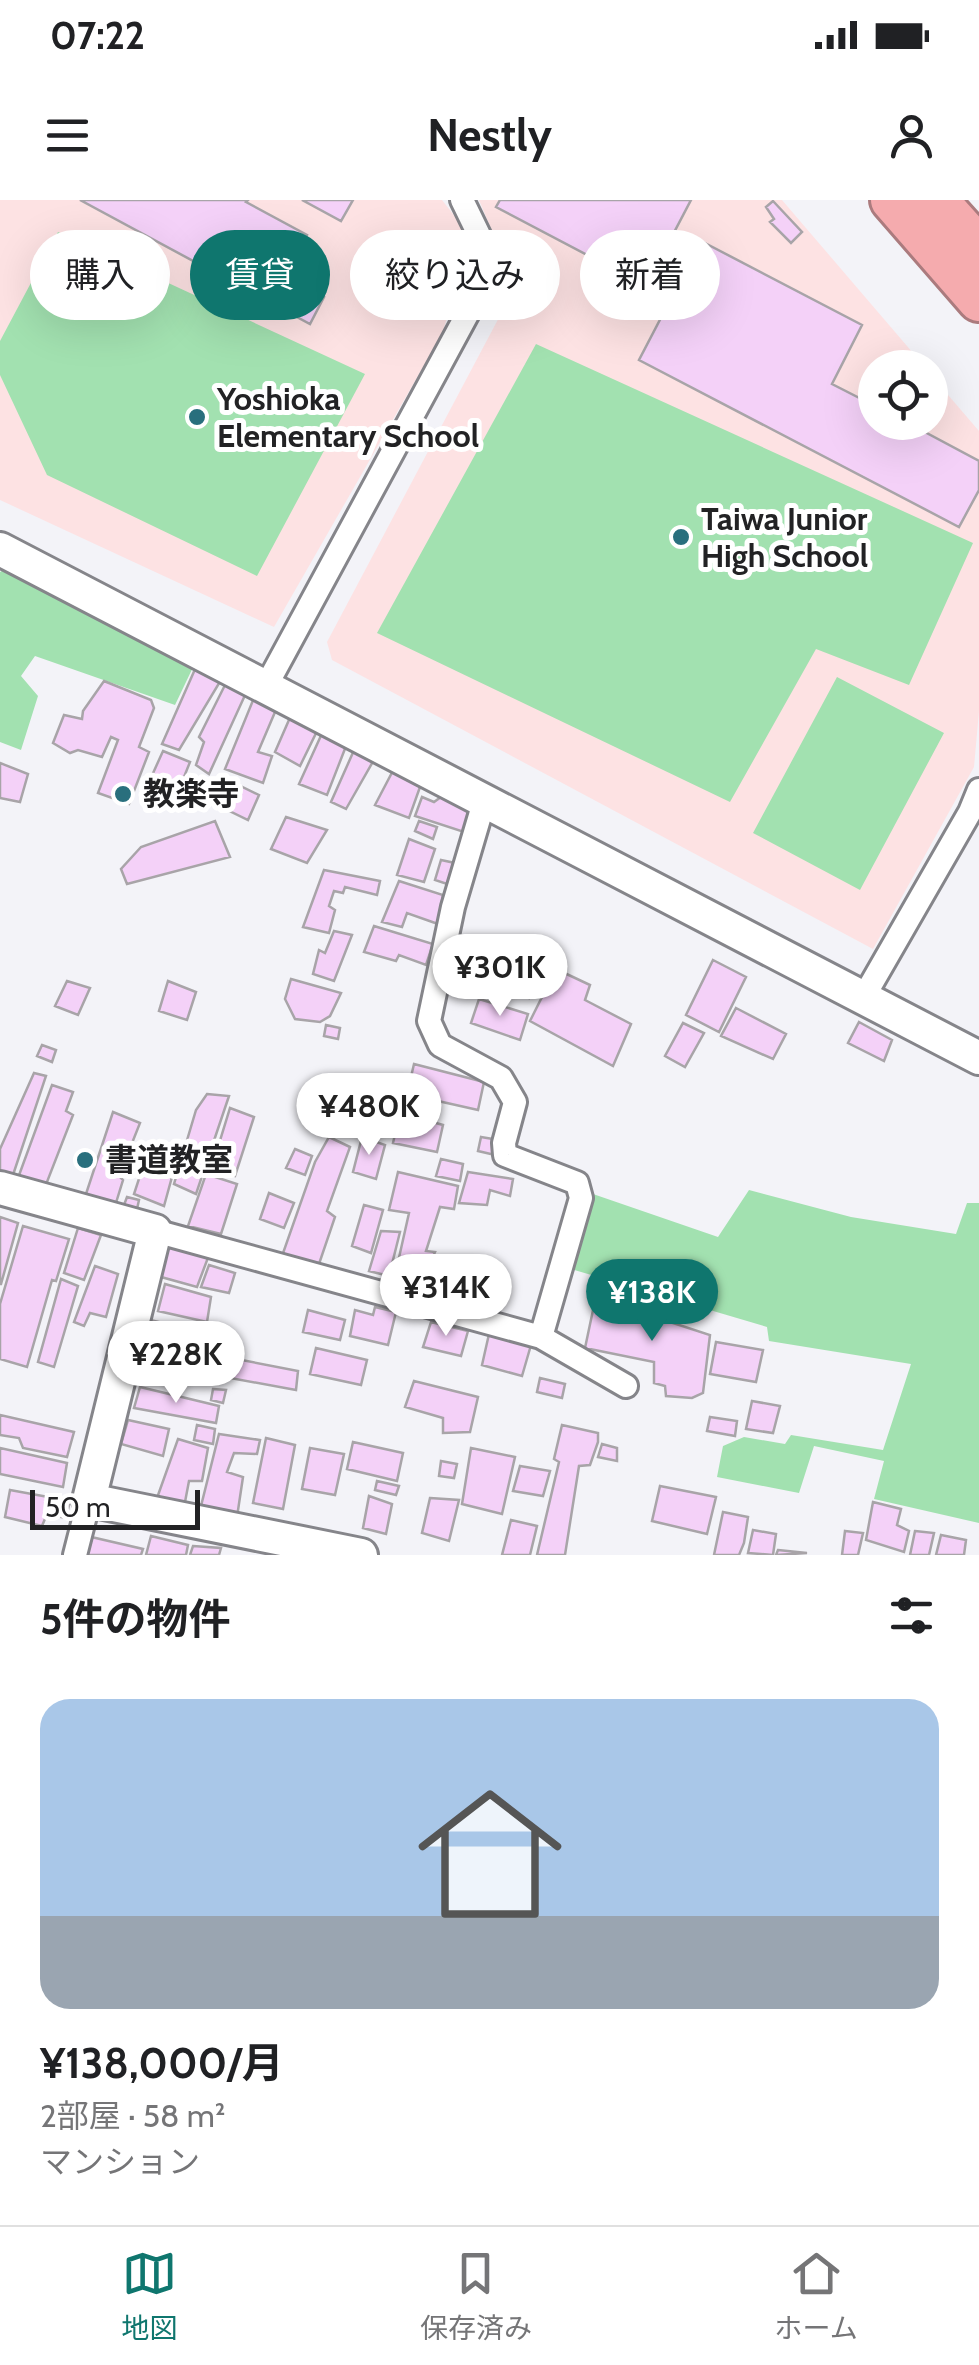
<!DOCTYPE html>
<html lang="ja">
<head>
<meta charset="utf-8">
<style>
	:root { --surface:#fff; --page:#f6f6f6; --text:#202124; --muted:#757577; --line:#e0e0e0; --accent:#0f766e }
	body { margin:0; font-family:Cabin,"Noto Sans JP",sans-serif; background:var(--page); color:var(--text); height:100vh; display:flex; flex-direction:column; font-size:38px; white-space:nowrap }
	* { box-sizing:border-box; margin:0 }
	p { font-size:32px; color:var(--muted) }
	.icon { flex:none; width:55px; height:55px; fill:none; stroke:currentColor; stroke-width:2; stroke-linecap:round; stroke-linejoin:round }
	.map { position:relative; height:1355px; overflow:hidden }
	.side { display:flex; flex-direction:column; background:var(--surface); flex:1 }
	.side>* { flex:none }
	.hud { position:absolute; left:30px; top:30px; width:920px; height:90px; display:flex; gap:20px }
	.buttons { position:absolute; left:858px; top:150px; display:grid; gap:20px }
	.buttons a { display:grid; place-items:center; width:90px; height:90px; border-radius:50%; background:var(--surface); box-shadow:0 10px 40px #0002; font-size:50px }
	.scale { position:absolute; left:30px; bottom:25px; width:170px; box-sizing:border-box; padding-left:10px; border:5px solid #222224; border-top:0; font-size:28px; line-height:35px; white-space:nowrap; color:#222224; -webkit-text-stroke:8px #fff; paint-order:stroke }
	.price { position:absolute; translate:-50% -85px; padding:0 22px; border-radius:35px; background:#fff; color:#222; font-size:32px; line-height:65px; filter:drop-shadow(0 2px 5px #0008) }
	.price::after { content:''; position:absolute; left:50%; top:60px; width:30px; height:22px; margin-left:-15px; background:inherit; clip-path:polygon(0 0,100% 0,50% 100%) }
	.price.on { background:var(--accent); color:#fff }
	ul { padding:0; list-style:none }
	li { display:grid; align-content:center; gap:20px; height:530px; padding:0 40px }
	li+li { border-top:2px solid var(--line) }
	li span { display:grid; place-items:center; height:310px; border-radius:30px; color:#555 }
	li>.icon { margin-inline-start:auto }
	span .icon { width:180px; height:180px; fill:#fffc; stroke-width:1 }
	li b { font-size:42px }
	h2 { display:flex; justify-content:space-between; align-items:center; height:120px; padding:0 40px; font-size:42px }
	.pill { padding:0 35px; border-radius:45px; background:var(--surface); box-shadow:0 10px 40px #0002; font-size:35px; line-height:90px }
	.pill.on { background:var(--accent); color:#fff }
	.status { display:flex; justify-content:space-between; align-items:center; height:70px; padding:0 50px; background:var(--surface); direction:ltr }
	.status svg { height:28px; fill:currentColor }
	header { display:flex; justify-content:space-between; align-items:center; height:130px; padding:0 40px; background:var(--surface); font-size:45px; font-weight:700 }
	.tab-bar { display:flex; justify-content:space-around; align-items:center; height:140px; border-top:2px solid var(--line); background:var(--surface); font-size:28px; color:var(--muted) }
	.tab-bar a { display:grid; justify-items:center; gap:5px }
	.tab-bar .on { color:var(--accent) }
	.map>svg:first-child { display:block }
	.education { fill:#fde2e3 }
	.green { fill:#a2e1b0 }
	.building { fill:#f4d1f8; stroke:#a8a4a8; stroke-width:2.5 }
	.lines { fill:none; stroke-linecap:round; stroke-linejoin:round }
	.street-casing { stroke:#85858a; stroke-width:28 }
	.secondary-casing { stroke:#85858a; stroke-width:38 }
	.highway-casing { stroke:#ab7b7e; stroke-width:48 }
	.street { stroke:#fff; stroke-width:22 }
	.secondary { stroke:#fff; stroke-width:32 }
	.highway { stroke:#f5abae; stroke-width:42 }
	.poi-dot { fill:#296f7d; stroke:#fff; stroke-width:4 }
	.labels { text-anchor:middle; stroke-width:10; stroke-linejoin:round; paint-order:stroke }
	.poi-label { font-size:32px; font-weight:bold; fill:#222224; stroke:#fff; text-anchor:start }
</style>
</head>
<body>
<div class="status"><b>07:22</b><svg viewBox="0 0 49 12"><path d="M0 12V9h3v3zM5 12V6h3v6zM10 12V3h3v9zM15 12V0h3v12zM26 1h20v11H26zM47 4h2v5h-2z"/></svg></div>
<header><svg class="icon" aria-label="menu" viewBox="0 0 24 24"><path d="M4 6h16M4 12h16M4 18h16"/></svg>Nestly<svg class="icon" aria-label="person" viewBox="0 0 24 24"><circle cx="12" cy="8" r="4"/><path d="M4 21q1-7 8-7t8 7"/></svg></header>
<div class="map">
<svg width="979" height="1355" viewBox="0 0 979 1355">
	<rect width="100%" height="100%" fill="#f3f3f8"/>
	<!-- education -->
	<path class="education" d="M0 0H442L460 23 466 57 442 134 274 427 0 300Z
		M479 0H782L925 167 875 168V222H930V174L979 231V511L974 567 873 749 332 460 327 442 503 110 497 43Z"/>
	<!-- green -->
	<path class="green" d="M58 32 365 174 257 376 47 275 0 175V141Z
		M536 144 973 343 909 485 816 449 730 602 377 433Z
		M9 367 196 461 175 505 35 456 21 476 38 496 21 550 0 542V372Z
		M837 477 944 533 860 690 753 633Z
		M749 990 851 1017 956 1034 967 1003H979V1323L874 1299 884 1261 814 1246 799 1293 717 1277 723 1246 744 1237 785 1244 791 1235 883 1250 911 1164 769 1141 767 1127 571 1069 593 994 718 1037Z"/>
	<!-- building -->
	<path class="building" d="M80 0H248L246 2 307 35 285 76 324 97 310 124Z
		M302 0H353L341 21Z
		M500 0H691L646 86 496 7Z
		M773 1 802 32 791 43 770 22 774 19 766 7Z
		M701 41 862 125 832 184 875 206V222H906L979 261V290L959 327 639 160Z
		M196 467 221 480 179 550 162 544Z
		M104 481 151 500 154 508 139 547 149 552 129 604 98 593 118 540 111 537 102 557 78 550 70 553 53 543 64 515 82 519 83 511Z
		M225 485 246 493 209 574 196 565 204 542 199 537Z
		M256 493 278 505 258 552 272 556 263 583 225 569Z
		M292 513 319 527 300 566 275 552Z
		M324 529 348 541 327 595 299 584Z
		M355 548 375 558 346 609 331 602Z
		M163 551 190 562 174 602 145 591Z
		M0 563 28 574 20 602 0 598Z
		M397 563 411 568 408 580 420 587 409 618 375 605Z
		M222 577 259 595 248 620 209 601Z
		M422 597 434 602 441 597 472 608 464 632 415 616Z
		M286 617 327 630 307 663 271 649Z
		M215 621 230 657 127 684 121 669 141 647Z
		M419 621 437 627 433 639 415 631Z
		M409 639 435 649 424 682 397 675Z
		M441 660 455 663 447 684 435 680Z
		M324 670 380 681 377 695 345 687 343 693 334 691 329 706 335 710 329 733 303 727Z
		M399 681 443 695 438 724 407 713 402 727 382 722Z
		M374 726 433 744 426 765 399 755 396 761 364 752Z
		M334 731 352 735 334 781 313 774 319 750 325 753Z
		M462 736 492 745 478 787 451 778Z
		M510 743 524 747 535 765 534 771 500 761 501 752Z
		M713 760 746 777 719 832 686 815Z
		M500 769 536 781 529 798 492 787Z
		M556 769 590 785 585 800 631 824 613 866 530 821Z
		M291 779 341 793 330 816 320 822 295 819 285 799Z
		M67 781 90 788 78 815 55 806Z
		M168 781 196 792 187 820 159 811Z
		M479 799 528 814 520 840 471 823Z
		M736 808 786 834 773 859 721 836Z
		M859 822 892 840 884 861 848 843Z
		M683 823 704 833 685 867 665 856Z
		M326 825 340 828 338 839 324 836Z
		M42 845 56 850 52 862 37 856Z
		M414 864 484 882 478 910 407 894Z
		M34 873 46 876 12 978 0 973V949Z
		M52 885 73 892 66 911 73 915 47 982 41 986 18 978Z
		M207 894 229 896 196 994 174 984 196 910Z
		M230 908 254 917 235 976 211 970Z
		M113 912 140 923 119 976 123 980 115 1006 85 997Z
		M400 913 443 925 437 952 393 943Z
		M329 937 350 947 327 1011 335 1017 319 1064 282 1056 315 962Z
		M362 937 385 945 376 979 353 972Z
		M481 937 499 940 495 955 478 951Z
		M151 942 178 955 164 1006 134 994Z
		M295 949 312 956 305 975 286 968Z
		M441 959 463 964 460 981 436 976Z
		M398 972 458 986 454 1009 440 1007 426 1051 435 1052 423 1078 396 1071 409 1013 389 1010Z
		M468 972 513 979 510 996 490 990 487 1005 459 1003Z
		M206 974 237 984 221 1034 188 1026Z
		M269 993 294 1003 284 1028 260 1019Z
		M127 997 139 1000 135 1018 121 1013Z
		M364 1005 383 1010 371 1053 352 1046Z
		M0 1017 18 1023 1 1084H0Z
		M23 1026 69 1039 56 1081 52 1080 27 1167 0 1159V1104Z
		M78 1028 101 1035 84 1080 64 1073Z
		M381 1031 400 1032 389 1076 369 1071Z
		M161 1046 209 1055 197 1087 154 1075Z
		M209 1065 235 1073 229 1093 201 1087Z
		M95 1066 118 1074 106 1117 90 1113 84 1126 74 1122Z
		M462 1067 477 1073 474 1083 458 1077Z
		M61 1079 78 1086 54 1167 38 1162Z
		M165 1084 211 1097 207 1122 158 1111Z
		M596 1096 669 1111 670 1122 710 1135 703 1193 692 1198 666 1196 665 1186 654 1183V1162L585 1148Z
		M375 1107 396 1112 388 1145 350 1136 355 1110 373 1115Z
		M308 1110 345 1120 340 1140 303 1132Z
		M142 1118 221 1137 215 1162 135 1141Z
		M431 1122 468 1131 461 1156 423 1147Z
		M489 1134 531 1145 522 1176 482 1165Z
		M716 1142 763 1150 756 1182 710 1174Z
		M316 1148 367 1160 361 1185 310 1174Z
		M134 1154 189 1165 185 1186 128 1171Z
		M221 1156 298 1171 296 1190 214 1175V1165Z
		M540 1178 565 1184 562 1198 537 1192Z
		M414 1181 478 1197 470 1232 443 1233V1218L405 1207Z
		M140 1187 219 1206 216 1223 134 1208Z
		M213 1189 226 1190 223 1203 211 1200Z
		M752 1201 780 1206 773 1233 746 1229Z
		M0 1215 74 1232 67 1257 23 1248 19 1238 0 1235Z
		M710 1217 737 1221 735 1236 707 1231Z
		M128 1220 169 1229 163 1256 121 1244Z
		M197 1225 215 1229 213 1244 194 1240Z
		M562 1225 598 1233V1242L590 1265 579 1266 565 1355H537L559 1262 554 1259Z
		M219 1234 260 1240 257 1254 234 1253 227 1272 243 1277 237 1317 200 1310Z
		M266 1238 295 1245 283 1309 253 1303Z
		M178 1239 208 1248 202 1281H189L185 1302 157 1298Z
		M353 1242 403 1253 397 1281 347 1269Z
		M602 1244 617 1248V1261L598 1257Z
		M0 1248 67 1263 63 1287 0 1274Z
		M310 1248 344 1254 335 1295 302 1289Z
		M471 1248 515 1257 502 1314 462 1304Z
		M441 1261 457 1264 454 1278 439 1276Z
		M520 1266 550 1271 543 1296 513 1291Z
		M377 1281 399 1286 396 1295 375 1290Z
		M660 1286 716 1297 707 1334 652 1321Z
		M10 1290 70 1301 66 1318 47 1314 42 1326 5 1317Z
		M369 1296 392 1304 386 1334 363 1328Z
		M430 1298 459 1300 449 1341 422 1333Z
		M873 1302 901 1309 897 1325 909 1331 904 1352 866 1340Z
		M723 1312 748 1317 744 1343 739 1355H714Z
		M511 1320 537 1326 530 1355H502Z
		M753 1330 776 1334 773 1355 748 1353Z
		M845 1331 863 1333 858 1355H842Z
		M915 1331 934 1333 929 1355H910Z
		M941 1335 966 1340 964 1355H936Z
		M87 1336 143 1349 141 1355H82Z
		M151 1336 188 1345 186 1355H146Z
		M193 1346 221 1348 219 1355H190Z
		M778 1350 807 1353 776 1355Z"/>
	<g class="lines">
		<defs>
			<path id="street" d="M265 488 476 98 480 37 462 0
				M484 602 453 707 429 821 440 845 501 878 515 902 504 943 505 955 577 983 581 998 541 1137
				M862 800 970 612 979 590
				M155 1031 541 1137 626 1186
				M75 1355 89 1300"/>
			<path id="secondary" d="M0 349 979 858
				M0 988 155 1031 89 1300 361 1355"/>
			<path id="highway" d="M892 0 979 100
				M936 0 979 48"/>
		</defs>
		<!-- street casing -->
		<use href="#street" class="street-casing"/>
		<!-- secondary casing -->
		<use href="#secondary" class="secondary-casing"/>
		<!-- highway casing -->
		<use href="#highway" class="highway-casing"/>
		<!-- street -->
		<use href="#street" class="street"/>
		<!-- secondary -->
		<use href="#secondary" class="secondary"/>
		<!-- highway -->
		<use href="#highway" class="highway"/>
	</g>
	<!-- markers -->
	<g class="poi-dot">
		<circle cx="197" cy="217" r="10"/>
		<circle cx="681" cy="337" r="10"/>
		<circle cx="123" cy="594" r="10"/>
		<circle cx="85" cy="960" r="10"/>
	</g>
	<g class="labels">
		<!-- poi labels -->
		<g class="poi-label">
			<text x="217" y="210">Yoshioka<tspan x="217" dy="37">Elementary School</tspan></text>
			<text x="701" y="330">Taiwa Junior<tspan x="701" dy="37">High School</tspan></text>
			<text x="143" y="605">教楽寺</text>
			<text x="105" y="971">書道教室</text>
		</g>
	</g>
</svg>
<div class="buttons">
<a><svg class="icon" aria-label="locate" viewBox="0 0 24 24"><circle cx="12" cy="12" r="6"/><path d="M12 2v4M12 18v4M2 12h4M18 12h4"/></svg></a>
</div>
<div class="scale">50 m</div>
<b class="price" style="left:500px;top:819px">¥301K</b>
<b class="price" style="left:369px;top:958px">¥480K</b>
<b class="price" style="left:446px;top:1139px">¥314K</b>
<b class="price on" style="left:652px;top:1144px">¥138K</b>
<b class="price" style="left:176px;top:1206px">¥228K</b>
<div class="hud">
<a class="pill">購入</a>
<a class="pill on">賃貸</a>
<a class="pill">絞り込み</a>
<a class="pill">新着</a>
</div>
</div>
<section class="side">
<h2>5件の物件<svg class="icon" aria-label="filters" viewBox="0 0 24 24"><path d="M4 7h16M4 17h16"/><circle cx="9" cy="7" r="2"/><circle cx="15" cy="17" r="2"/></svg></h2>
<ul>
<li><span style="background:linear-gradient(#a9c7e8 70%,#9aa5b1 0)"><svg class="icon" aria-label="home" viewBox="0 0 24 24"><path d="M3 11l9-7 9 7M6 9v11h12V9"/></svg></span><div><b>¥138,000/月</b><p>2部屋 · 58 m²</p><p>マンション</p></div></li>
</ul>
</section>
<nav class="tab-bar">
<a class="on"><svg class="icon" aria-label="map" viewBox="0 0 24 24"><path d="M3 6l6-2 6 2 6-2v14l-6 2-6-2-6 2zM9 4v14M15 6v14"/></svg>地図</a>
<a><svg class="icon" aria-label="saved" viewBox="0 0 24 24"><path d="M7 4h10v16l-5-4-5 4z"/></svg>保存済み</a>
<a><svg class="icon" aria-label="home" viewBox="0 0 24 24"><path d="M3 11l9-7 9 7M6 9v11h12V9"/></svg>ホーム</a>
</nav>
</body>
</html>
